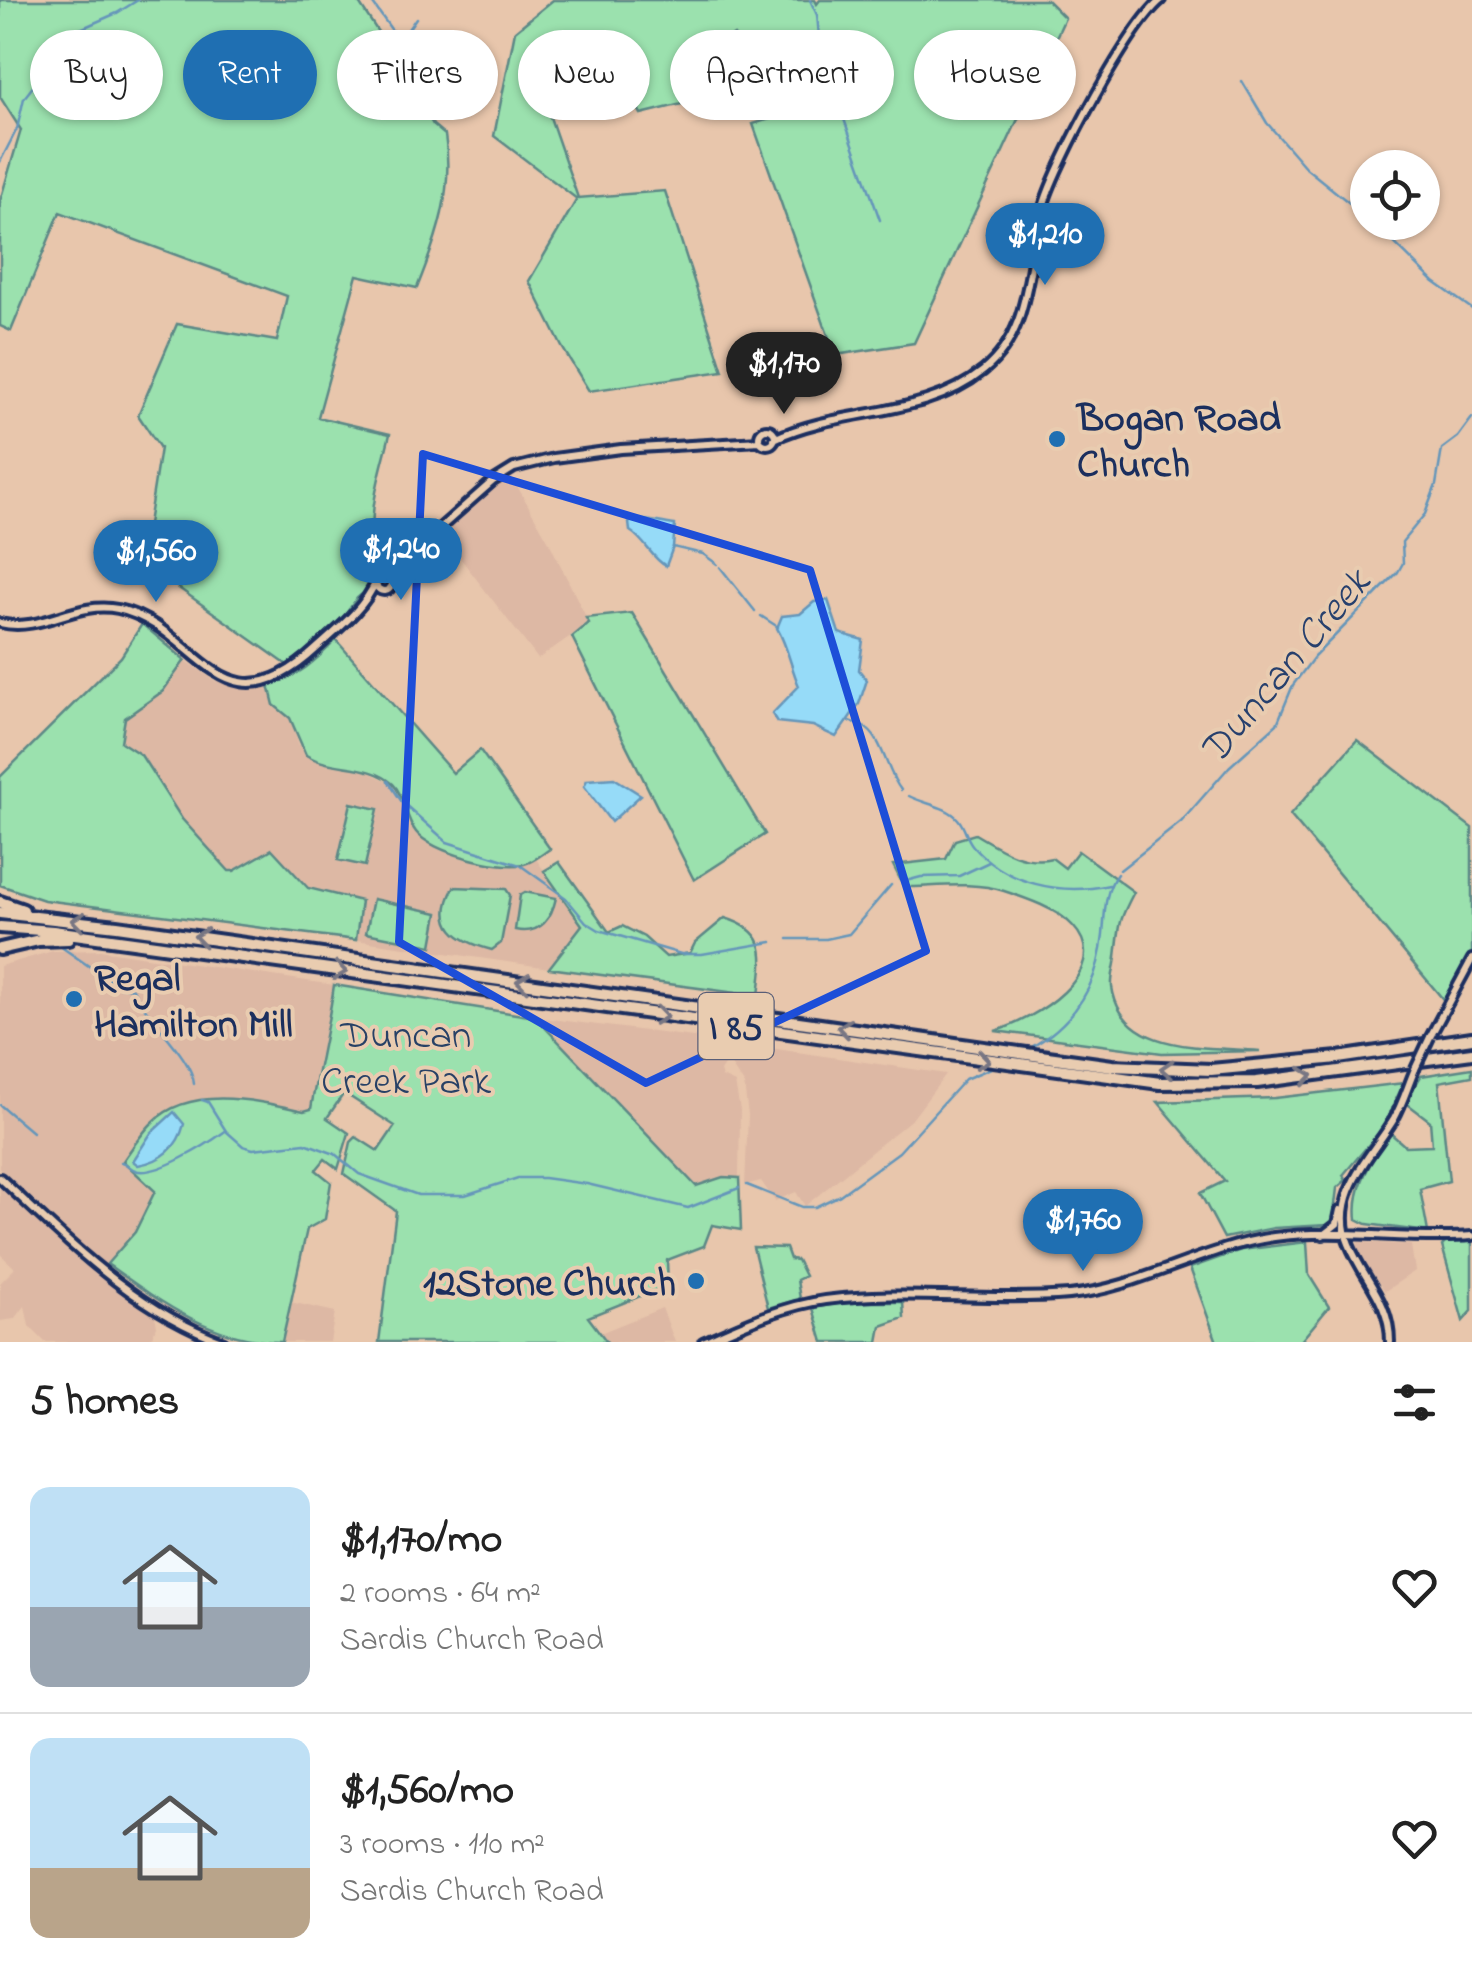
<!DOCTYPE html>
<html lang="en">
<head>
<meta charset="utf-8">
<style>
	:root { --surface:#fff; --page:#f2f2f2; --text:#222; --muted:#767676; --line:#e0e0e0; --accent:#1f6fb2 }
	body { margin:0; font-family:"Indie Flower",sans-serif; background:var(--page); color:var(--text); height:100vh; display:flex; flex-direction:column; font-size:38px; white-space:nowrap }
	* { box-sizing:border-box; margin:0 }
	p { font-size:32px; color:var(--muted) }
	.icon { flex:none; width:55px; height:55px; fill:none; stroke:currentColor; stroke-width:2; stroke-linecap:round; stroke-linejoin:round }
	.map { position:relative; height:1342px; overflow:hidden }
	.panel { display:flex; flex-direction:column; background:var(--surface); flex:1 }
	.panel>* { flex:none }
	.banner { position:absolute; left:30px; top:30px; width:1412px; height:90px; display:flex; gap:20px }
	.fabs { position:absolute; left:1350px; top:150px; display:grid; gap:20px }
	.fabs a { display:grid; place-items:center; width:90px; height:90px; border-radius:50%; background:var(--surface); box-shadow:0 2px 8px #0004; font-size:50px }
	.price { position:absolute; translate:-50% -85px; padding:0 22px; border-radius:35px; background:var(--accent); color:#fff; font-size:32px; line-height:65px; filter:drop-shadow(0 2px 5px #0008) }
	.price::after { content:''; position:absolute; left:50%; top:60px; width:30px; height:22px; margin-left:-15px; background:inherit; clip-path:polygon(0 0,100% 0,50% 100%) }
	.price.current { background:#222; color:#fff }
	ul { padding:0; list-style:none }
	li { display:flex; align-items:center; gap:30px; height:250px; padding:0 30px }
	li+li { border-top:2px solid var(--line) }
	li span { display:grid; place-items:center; flex:none; width:280px; height:200px; border-radius:20px; color:#555 }
	li>.icon { margin-inline-start:auto }
	span .icon { width:120px; height:120px; fill:#fffc; stroke-width:1 }
	li b { font-size:42px }
	h2 { display:flex; justify-content:space-between; align-items:center; height:120px; padding:0 30px; font-size:42px }
	.pill { padding:0 35px; border-radius:45px; background:var(--surface); box-shadow:0 2px 8px #0004; font-size:35px; line-height:90px }
	.pill.current { background:var(--accent); color:#fff }
	.map>svg:first-child { display:block }
	.built { fill:#ddb8a4 }
	.green { fill:#9be1ae; stroke:#5b8886; stroke-width:2.5 }
	.water { fill:#96dbf8; stroke:#6596ba; stroke-width:2.5 }
	.lines { fill:none; stroke-linecap:round; stroke-linejoin:round }
	.stream { stroke:#6596ba; stroke-width:2.5 }
	.secondary-casing { stroke:#1b2f5e; stroke-width:14 }
	.highway-casing { stroke:#1b2f5e; stroke-width:18 }
	.secondary { stroke:#e9ccb0; stroke-width:6 }
	.highway { stroke:#e9ccb0; stroke-width:10 }
	.secondary-bridge-casing { stroke:#1b2f5e; stroke-width:14; stroke-linecap:butt }
	.secondary-bridge { stroke:#e9ccb0; stroke-width:6 }
	.oneway { stroke:#787683 }
	.marked { fill:none; stroke:#1d4ed8; stroke-width:8; stroke-linejoin:round }
	.poi-dot { fill:#1f6fb2; stroke:#e9ccb0; stroke-width:4 }
	.labels { text-anchor:middle; stroke-width:8; stroke-linejoin:round; paint-order:stroke }
	.shield { fill:#e9ccb0; stroke:#595e77; stroke-width:2.5 }
	.shield-label { font-size:38px; font-weight:bold; fill:#1b2f5e }
	.poi-label { font-size:40px; font-weight:bold; fill:#1b2f5e; stroke:#e9ccb0; text-anchor:start }
	.park-label { font-size:40px; fill:#284166; stroke:#e9ccb0 }
	.water-label { font-size:42px; font-style:italic; fill:#27406d; stroke:#e9ccb0 }
</style>
</head>
<body>
<div class="map">
<svg width="1472" height="1342" viewBox="0 0 1472 1342">
	<rect width="100%" height="100%" fill="#e8c6ac"/>
	<filter id="ink" filterUnits="userSpaceOnUse"><feTurbulence type="fractalNoise" baseFrequency=".01" numOctaves="2"/><feDisplacementMap in="SourceGraphic" scale="20" xChannelSelector="R" yChannelSelector="G"/><feConvolveMatrix kernelMatrix="1 2 1 2 8 2 1 2 1" color-interpolation-filters="sRGB"/></filter>
	<g filter="url(#ink)">
		<!-- built -->
		<path class="built" d="M509 472 548 540 589 623 538 659 441 533Z
			M185 660 215 681 248 687 269 685 274 705 290 718 299 745 315 760 364 770 393 784 405 811 441 850 514 865 536 859 579 920 581 928 549 968 356 940 361 901 308 888 272 849 234 871H229L182 819 141 755 129 749 120 736 125 718 172 682Z
			M100 950 334 985 326 1044 319 1057 312 1109 304 1111 269 1103 123 1161 156 1191 135 1232 98 1275 155 1316 157 1326 149 1342H45L29 1326 25 1306 15 1319 0 1321V1283L15 1268 0 1254V966L53 951Z
			M535 1017 709 1039 946 1074 913 1118 805 1206 796 1192 775 1201 761 1181 745 1185 748 1115 744 1084 730 1064 724 1065 720 1071 722 1077 735 1083 740 1110 739 1178 723 1177 696 1187Z
			M1358 1242 1411 1245 1415 1271 1385 1291 1357 1253Z
			M290 1302 335 1312 330 1342H282Z
			M662 1308 675 1342H607L600 1333Z"/>
		<!-- green -->
		<path class="green" d="M0 0H357L409 79 433 125 445 135C454 190 437 238 417 288L357 275 318 417 390 434C380 477 358 532 387 573L357 598 330 636 290 667 142 562 160 448 138 415 177 324 277 341 287 296 60 212 11 331 0 326V201L21 130 0 97Z
			M553 0H815L817 4 820 0H1047L1065 18 914 343 835 355 753 124 794 112 734 35 695 60 694 101 641 114 620 74 568 55 543 97 578 198 665 191 723 371 589 391 562 347 529 281 577 199 494 136 515 31Z
			M632 613 765 834 694 880 572 637 589 623 586 618Z
			M142 624 185 660 163 691 125 718 121 742 141 755 182 819 229 871H234L272 849 308 888 361 901 356 940 44 900 0 885V777L121 657Z
			M336 640 453 773 480 750 550 849C542 854 533 862 524 864 499 870 431 852 416 832 405 818 405 796 393 784 369 762 332 771 306 755L290 718 274 705 269 685C297 678 317 660 336 640Z
			M1357 740 1472 828V963L1447 1004 1290 815Z
			M351 803 378 809 365 866 338 860Z
			M975 834C999 848 1023 865 1052 858L1065 868 1078 851 1134 892C1118 922 1120 924 1116 957 1115 967 1111 978 1112 987 1122 1055 1207 1046 1260 1051L1162 1053 995 1031C1032 1021 1116 972 1073 926 1058 909 1025 898 1004 891 973 881 935 887 904 887L893 865 946 859 955 840Z
			M559 862 609 932 622 926 644 937 666 957 690 953 695 943 725 918C771 932 763 956 759 996L549 968 582 925 544 871Z
			M454 887 506 889 510 895 501 943 492 950C458 941 433 926 454 887Z
			M525 892 556 898C551 920 539 935 515 930L520 895Z
			M373 899 438 913 432 946 366 933Z
			M334 985 535 1017 696 1186 723 1177 739 1178 741 1230 712 1225 704 1246 667 1260 668 1285 588 1317 607 1342H379L396 1211 344 1174 351 1142 356 1137 378 1151 395 1126 344 1093 327 1118 349 1133 338 1169 325 1159 316 1170 331 1182 325 1219 307 1229 282 1342C214 1342 160 1302 107 1264L135 1232 155 1191 123 1161C132 1148 141 1134 152 1123 190 1084 258 1101 304 1111L311 1109C318 1066 328 1028 334 985Z
			M1472 1068V1076L1439 1082 1449 1181 1420 1189 1428 1232 1367 1224 1357 1219C1353 1185 1373 1160 1389 1132L1405 1146 1432 1145 1430 1121 1405 1102 1421 1076Z
			M1404 1083 1381 1130 1343 1175 1346 1180 1337 1188 1333 1221 1328 1225 1274 1228 1224 1238 1200 1193 1225 1181 1158 1102 1275 1098Z
			M1472 1239V1311L1463 1321 1442 1246 1445 1243Z
			M1307 1242 1309 1275 1329 1307 1300 1342H1217L1190 1268 1241 1250Z
			M753 1247 786 1248 790 1259 797 1260 805 1276 797 1280 800 1299 768 1308Z
			M848 1302H903L904 1318 881 1326 878 1342H823L813 1308Z"/>
		<!-- water -->
		<path class="water" d="M634 519C650 520 662 523 675 525L673 547 666 566C652 559 645 540 630 531L629 523Z
			M828 600 839 633 863 640 859 670 867 680 859 704 836 737 813 726 777 722 772 714 799 686C791 668 788 647 777 628L782 616 800 614 814 602Z
			M614 778 641 795 611 822 584 786 587 780Z
			M174 1112 184 1124C178 1148 162 1161 138 1165L133 1161 151 1133Z"/>
		<g class="lines">
			<!-- stream -->
			<path class="stream" d="M810 0 817 15 822 68 834 91 880 220
				M371 1 437 94
				M400 41 416 18
				M399 56 434 105
				M414 61 424 55
				M1242 81 1267 123 1306 168 1368 218
				M443 102H444
				M0 162 17 129 24 98 53 61 69 34 117 13 138 0
				M1373 222 1434 282 1472 309
				M673 547 703 554 717 564
				M720 567 755 611
				M761 616 778 627
				M849 721C854 723 859 724 864 727 882 736 887 773 901 790
				M388 781 402 802 447 842 520 865 566 898 586 922 599 930 681 954H702L772 942
				M909 796C924 804 947 806 958 819 965 827 966 838 973 846 1006 884 1061 896 1109 885
				M1120 870 1181 822 1229 767 1277 724 1293 685 1314 657 1398 572 1403 563 1402 542 1425 514 1436 485 1442 449 1458 437 1472 418
				M902 882 921 877 959 876 989 862
				M788 939H826L849 934 891 885
				M57 944 119 987 133 989C146 1019 192 1056 194 1084
				M1028 1049C1074 1024 1098 986 1103 935 1105 913 1104 892 1117 874
				M202 1100 208 1102 226 1131 243 1146 253 1149 305 1143 335 1154 359 1174 418 1195H465L518 1178H544L587 1184 688 1208 739 1188
				M0 1105 32 1132
				M121 1162C126 1163 130 1168 135 1170 155 1178 208 1144 224 1132
				M747 1185 802 1207H815L840 1195 899 1152 965 1079 991 1068"/>
			<defs>
				<path id="secondary" d="M759 437a8 8 0 1 1 16 0a8 8 0 1 1-16 0Z
					M774 439C841 407 923 419 983 371 1034 330 1026 262 1044 204 1057 161 1128 28 1161 0
					M376 583a8 8 0 1 1 16 0a8 8 0 1 1-16 0Z
					M392 583 398 570 440 528 493 481 514 468 554 458 621 449 760 441
					M0 623C43 633 76 600 118 609 198 626 220 738 316 649 337 630 365 608 376 581
					M1430 1037 1472 959
					M0 1178C68 1241 134 1310 224 1342
					M1323 1235 1337 1224 1340 1210
					M703 1342C742 1325 782 1306 825 1300 905 1289 988 1302 1069 1295 1140 1288 1203 1247 1274 1237 1340 1228 1406 1241 1472 1236
					M1390 1342C1390 1301 1363 1279 1349 1244 1329 1195 1371 1157 1394 1119 1403 1103 1408 1085 1415 1069"/>
				<path id="highway" d="M0 902 23 910
					M0 913 117 926 1112 1066 1211 1070 1338 1058 1472 1038
					M0 927 53 931 1160 1083 1257 1082 1472 1053
					M0 949 39 940 68 939"/>
			</defs>
			<!-- secondary casing -->
			<use href="#secondary" class="secondary-casing"/>
			<!-- highway casing -->
			<use href="#highway" class="highway-casing"/>
			<!-- secondary -->
			<use href="#secondary" class="secondary"/>
			<!-- highway -->
			<use href="#highway" class="highway"/>
			<defs>
				<path id="secondary-bridge" d="M1415 1069 1430 1037"/>
			</defs>
			<!-- secondary-bridge casing -->
			<use href="#secondary-bridge" class="secondary-bridge-casing"/>
			<!-- secondary-bridge -->
			<use href="#secondary-bridge" class="secondary-bridge"/>
		</g>
		<!-- one-way arrows -->
		<defs><path id="oneway-chevron" d="M-2-3.5L2.5 0L-2 3.5" fill="none" stroke-width="1.6" stroke-linecap="round" stroke-linejoin="round" transform="scale(2.5)"/></defs>
		<g class="oneway">
			<use href="#oneway-chevron" transform="translate(78 921) rotate(-173)"/>
			<use href="#oneway-chevron" transform="translate(201 937) rotate(-172)"/>
			<use href="#oneway-chevron" transform="translate(340 971) rotate(8)"/>
			<use href="#oneway-chevron" transform="translate(523 982) rotate(-172)"/>
			<use href="#oneway-chevron" transform="translate(661 1016) rotate(8)"/>
			<use href="#oneway-chevron" transform="translate(844 1028) rotate(-172)"/>
			<use href="#oneway-chevron" transform="translate(983 1060) rotate(8)"/>
			<use href="#oneway-chevron" transform="translate(1167 1069) rotate(-177)"/>
			<use href="#oneway-chevron" transform="translate(1306 1076) rotate(-7)"/>
		</g>
	</g>
	<!-- marked area -->
	<path class="marked" d="M423 454 810 570 926 951 646 1083 399 942Z"/>
	<!-- markers -->
	<g class="poi-dot">
		<circle cx="1057" cy="439" r="10"/>
		<circle cx="74" cy="999" r="10"/>
		<circle cx="696" cy="1281" r="10"/>
	</g>
	<g class="labels">
		<!-- shield labels -->
		<rect class="shield" x="698.5" y="993" width="75" height="66" rx="8"/>
		<g class="shield-label">
			<text x="736" y="1039">I 85</text>
		</g>
		<!-- poi labels -->
		<g class="poi-label">
			<text x="1077" y="430">Bogan Road<tspan x="1077" dy="46">Church</tspan></text>
			<text x="94" y="990">Regal<tspan x="94" dy="46">Hamilton Mill</tspan></text>
			<text x="676" y="1295" text-anchor="end">12Stone Church</text>
		</g>
		<!-- park labels -->
		<g class="park-label">
			<text x="406" y="1047">Duncan<tspan x="406" dy="46">Creek Park</tspan></text>
		</g>
		<!-- water labels -->
		<g class="water-label">
			<text transform="translate(1283 665) rotate(-50)" y="15">Duncan Creek</text>
		</g>
	</g>
</svg>
<div class="fabs">
<a><svg class="icon" aria-label="locate" viewBox="0 0 24 24"><circle cx="12" cy="12" r="6"/><path d="M12 2v4M12 18v4M2 12h4M18 12h4"/></svg></a>
</div>
<b class="price" style="left:1045px;top:288px">$1,210</b>
<b class="price current" style="left:784px;top:417px">$1,170</b>
<b class="price" style="left:401px;top:603px">$1,240</b>
<b class="price" style="left:156px;top:605px">$1,560</b>
<b class="price" style="left:1083px;top:1274px">$1,760</b>
<div class="banner">
<a class="pill">Buy</a>
<a class="pill current">Rent</a>
<a class="pill">Filters</a>
<a class="pill">New</a>
<a class="pill">Apartment</a>
<a class="pill">House</a>
</div>
</div>
<section class="panel">
<h2>5 homes<svg class="icon" aria-label="filters" viewBox="0 0 24 24"><path d="M4 7h16M4 17h16"/><circle cx="9" cy="7" r="2"/><circle cx="15" cy="17" r="2"/></svg></h2>
<ul>
<li><span style="background:linear-gradient(#bfe0f5 60%,#9aa5b1 0)"><svg class="icon" aria-label="home" viewBox="0 0 24 24"><path d="M3 11l9-7 9 7M6 9v11h12V9"/></svg></span><div><b>$1,170/mo</b><p>2 rooms · 64 m²</p><p>Sardis Church Road</p></div><svg class="icon" aria-label="heart" viewBox="0 0 24 24"><path d="M12 20l-8-8c-3-5 5-10 8-4 3-6 11-1 8 4z"/></svg></li>
<li><span style="background:linear-gradient(#bfe0f5 65%,#b9a48a 0)"><svg class="icon" aria-label="home" viewBox="0 0 24 24"><path d="M3 11l9-7 9 7M6 9v11h12V9"/></svg></span><div><b>$1,560/mo</b><p>3 rooms · 110 m²</p><p>Sardis Church Road</p></div><svg class="icon" aria-label="heart" viewBox="0 0 24 24"><path d="M12 20l-8-8c-3-5 5-10 8-4 3-6 11-1 8 4z"/></svg></li>
</ul>
</section>
</body>
</html>
